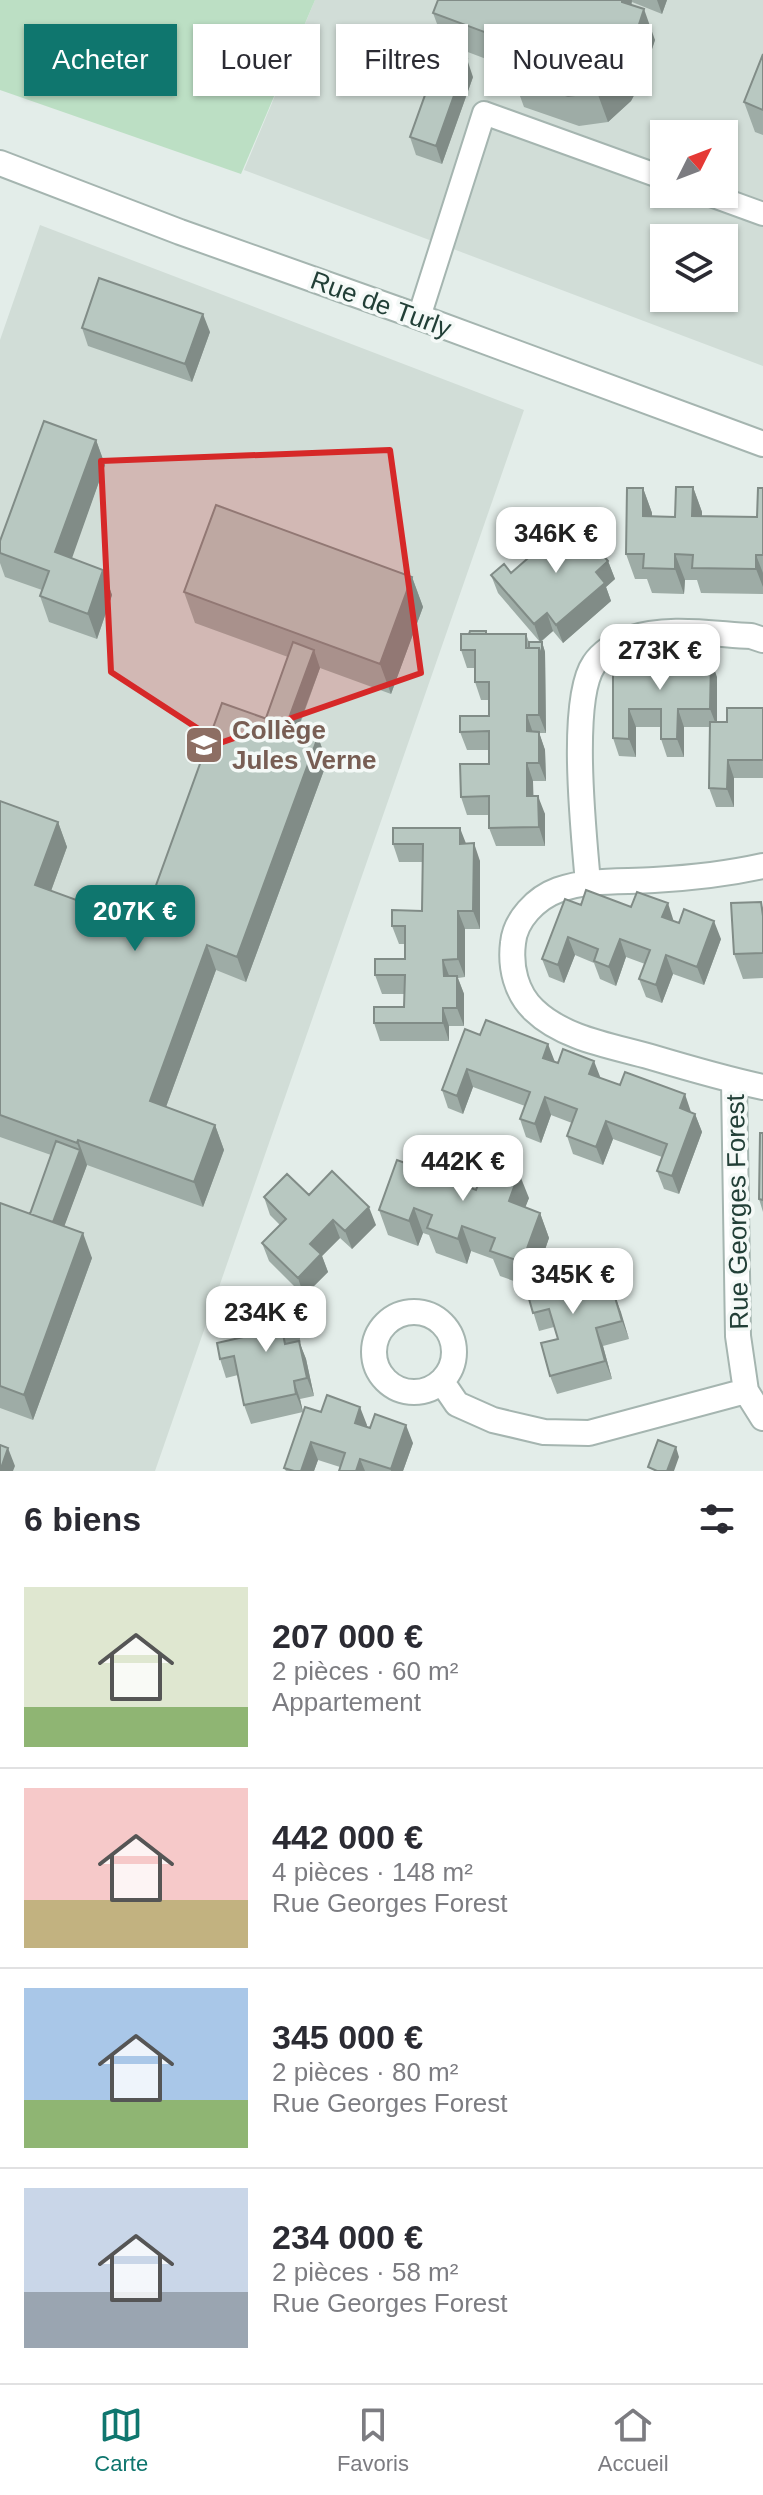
<!DOCTYPE html>
<html lang="fr">
<head>
<meta charset="utf-8">
<style>
	:root { --surface:#fff; --page:#f2f2f3; --text:#2b2b33; --muted:#7c7c81; --line:#e1e1e2; --accent:#0f766e }
	body { margin:0; font-family:Arial,sans-serif; background:var(--page); color:var(--text); height:100vh; display:flex; flex-direction:column; font-size:30px; white-space:nowrap }
	* { box-sizing:border-box; margin:0 }
	p { font-size:26px; color:var(--muted) }
	.icon { flex:none; width:44px; height:44px; fill:none; stroke:currentColor; stroke-width:2; stroke-linecap:round; stroke-linejoin:round }
	.map { position:relative; height:1471px; overflow:hidden }
	.drawer { display:flex; flex-direction:column; background:var(--surface); flex:1 }
	.drawer>* { flex:none }
	.banner { position:absolute; left:24px; top:24px; width:716px; height:72px; display:flex; gap:16px }
	.needle { width:52px; rotate:48deg }
	.controls { position:absolute; left:650px; top:120px; display:grid; gap:16px }
	.controls a { display:grid; place-items:center; width:88px; height:88px; border-radius:0px; background:var(--surface); box-shadow:0 2px 6px #0004; font-size:40px }
	.price { position:absolute; translate:-50% -68px; padding:0 18px; border-radius:16px; background:#fff; color:#222; font-size:26px; line-height:52px; filter:drop-shadow(0 2px 4px #0008) }
	.price::after { content:''; position:absolute; left:50%; top:48px; width:24px; height:18px; margin-left:-12px; background:inherit; clip-path:polygon(0 0,100% 0,50% 100%) }
	.price.current { background:var(--accent); color:#fff }
	ul { padding:0; list-style:none }
	li { display:flex; align-items:center; gap:24px; height:200px; padding:0 24px }
	li+li { border-top:2px solid var(--line) }
	li span { display:grid; place-items:center; flex:none; width:224px; height:160px; border-radius:0px; color:#555 }
	li>.icon { margin-inline-start:auto }
	span .icon { width:96px; height:96px; fill:#fffc; stroke-width:1 }
	li b { font-size:34px }
	h2 { display:flex; justify-content:space-between; align-items:center; height:96px; padding:0 24px; font-size:34px }
	.tag { padding:0 28px; border-radius:0px; background:var(--surface); box-shadow:0 2px 6px #0004; font-size:28px; line-height:72px }
	.tag.current { background:var(--accent); color:#fff }
	.tab-bar { display:flex; justify-content:space-around; align-items:center; height:112px; border-top:2px solid var(--line); background:var(--surface); font-size:22px; color:var(--muted) }
	.tab-bar a { display:grid; justify-items:center; gap:4px }
	.tab-bar .current { color:var(--accent) }
	.map>svg:first-child { display:block }
	.built { fill:#d1ddd7; fill-rule:evenodd }
	.green { fill:#bcdfc4 }
	.lines { fill:none; stroke-linecap:round; stroke-linejoin:round }
	.service-casing { stroke:#a5b5b0; stroke-width:26 }
	.minor-casing { stroke:#a5b5b0; stroke-width:28 }
	.service { stroke:#fff; stroke-width:22 }
	.minor { stroke:#fff; stroke-width:24 }
	.wall { fill:#9eaca6 }
	.shaded-wall { fill:#818c87 }
	.building { fill:#b8c8c1; stroke:#818c87; stroke-width:2 }
	.marked { fill:#d62828; fill-opacity:0.2; stroke:#d62828; stroke-width:6; stroke-linejoin:round }
	.labels { text-anchor:middle; stroke-width:7; stroke-linejoin:round; paint-order:stroke }
	.street-label { font-size:26px; fill:#223f37; stroke:#f4f9f7 }
	.education-label { font-size:26px; font-weight:bold; fill:#785e54; stroke:#f4f9f7; text-anchor:start }
</style>
</head>
<body>
<div class="map">
<svg width="763" height="1471" viewBox="0 0 763 1471">
	<rect width="100%" height="100%" fill="#e3ede9"/>
	<!-- built -->
	<path class="built" d="M315 0H763V366L244 170ZM664 134H724V194H664ZM664 238H724V298H664Z
		M40 225 524 410 155 1471H0V340Z"/>
	<!-- green -->
	<path class="green" d="M0 0H315L241 174 0 90Z"/>
	<g class="lines">
		<defs>
			<path id="service" d="M708 194 763 214
				M419 317 484 113 664 178"/>
			<path id="minor" d="M0 163 180 232 419 317 763 444
				M763 866C727 874 691 878 654 880 622 882 588 879 558 890 536 898 515 920 513 943 510 967 516 993 534 1010 564 1039 613 1046 651 1057 688 1068 725 1079 763 1087
				M588 883C584 836 569 700 594 664 601 653 616 643 629 639 666 626 712 634 751 636L763 640
				M734 1081 738 1336 746 1391
				M374 1352a40 40 0 1 1 80 0a40 40 0 1 1-80 0Z
				M442 1382 457 1404 493 1420 544 1432 589 1433 746 1391 763 1418"/>
		</defs>
		<!-- service casing -->
		<use href="#service" class="service-casing"/>
		<!-- minor casing -->
		<use href="#minor" class="minor-casing"/>
		<!-- service -->
		<use href="#service" class="service"/>
		<!-- minor -->
		<use href="#minor" class="minor"/>
	</g>
	<!-- wall -->
	<path class="wall" d="M438 0H667L662 14 632 2 631 5 655 40 641 82 631 101 608 122 579 126 524 107 513 77 515 70 444 43 433 13Z
		M763 54V135L755 132 744 102Z
		M473 77 442 164 416 155 410 137 426 91 422 78Z
		M82 328 210 332 192 382 88 346Z
		M96 440 105 465 71 558 103 570 112 595 97 639 49 622 40 596 42 590 5 577 0 563V541Z
		M693 487 702 512V516L757 517 763 488V594L701 593 697 580H685L684 594 652 593 647 579H635L626 554 643 488 652 513V516L675 517Z
		M553 523 608 561 615 579 606 587 611 601 563 643 553 631 541 642H542L545 652 546 733H539L545 750 546 781H533V796L545 814V846H496L489 828V815H467L461 797 489 764V750H467L460 732 489 716V700H481L475 682V668H467L461 650 469 634 486 631 487 634H526L529 642H540L498 593 491 575 511 573 537 556 559 537Z
		M412 577 423 607 391 694 320 668 298 730 318 737 327 762 246 982 216 970 166 1107 215 1125 224 1150 203 1207 87 1165 64 1226 92 1258 33 1420 0 1408V1203L30 1214 51 1155 0 1137V801L58 822 67 847 51 891 142 924 266 718 288 657 195 623 184 592Z
		M613 671 667 672 717 677V722H727L763 708V778H734V807H716L709 788 710 727H684V757H667L661 739V727H636V757L619 756 613 738Z
		M393 844H466L480 861V929H465V977L458 978 464 994V1026H449V1041H380L374 1023 404 1007 405 994H382L375 975 405 959V944H399L392 926 422 911V862H399Z
		M581 905 631 907 721 939 704 985 673 974 662 1003 646 997 639 979 645 964 626 957 616 986 600 979 594 963 575 955 564 983 549 977 542 959Z
		M763 906V978L743 979 734 954Z
		M465 1029 695 1114 702 1132 679 1194 664 1189 657 1171 662 1157 613 1139 603 1165 573 1154 567 1136 572 1123 551 1115 541 1143 526 1137 520 1119 525 1106 473 1087 463 1114 448 1108 442 1090Z
		M763 1133V1212L759 1199Z
		M456 1150 465 1175 462 1184 476 1190 529 1198 525 1207 540 1213 549 1238 535 1278 600 1280 605 1296 614 1294 629 1339 603 1346 612 1379 557 1394 550 1376 558 1339 554 1327 539 1331 525 1285 500 1276 493 1259 471 1251 467 1264 436 1253 429 1235 423 1233 418 1246 388 1235 379 1210 427 1171Z
		M309 1195 376 1225 352 1249 340 1238 322 1256 328 1272 304 1296 269 1261 262 1243 280 1225 270 1215 264 1197Z
		M289 1298 295 1316 300 1344 306 1359 314 1396 300 1399 303 1412 251 1424 244 1405 238 1375 226 1378 220 1359 248 1336Z
		M305 1407 367 1425 366 1427 413 1443 403 1471H339L340 1467 318 1460 314 1471H286L284 1468Z"/>
	<!-- shaded-wall -->
	<path class="shaded-wall" d="M621 0H632L631 7 635 20Z
		M657 0H667L662 14Z
		M644 9 655 40 641 82 631 101 608 122 597 92Z
		M467 59 473 77 442 164 436 146Z
		M203 314 210 332 192 382 185 364Z
		M96 440 105 465 65 578 55 552Z
		M693 487 702 512V541L692 516Z
		M643 488 652 513V541L643 516Z
		M675 554 685 580 684 594 675 569Z
		M756 555 763 573V587L756 569Z
		M608 561 615 579 606 587 611 601 563 643 556 625 596 572Z
		M103 570 112 595 97 639 88 614Z
		M412 577 423 607 391 694 380 664Z
		M547 613 553 631 540 642 534 624Z
		M542 642 545 652 546 733 539 715V648Z
		M314 650 320 668 290 749 284 731Z
		M662 658 669 677 662 672Z
		M711 659 717 677V727L710 709Z
		M629 709 636 727V757L629 739Z
		M678 709 684 727V757L677 739Z
		M527 715 533 733 527 731Z
		M539 732 545 750 546 781 539 763Z
		M318 737 327 762 246 982 237 957Z
		M728 760 734 778V807L727 789Z
		M527 763 533 781 534 814 527 796Z
		M538 796 545 814V846L539 827Z
		M58 822 67 847 44 910 35 885Z
		M460 828 467 846 460 844Z
		M474 843 480 861V929L473 911Z
		M668 903 674 922 662 917Z
		M458 911 465 929V977L458 959Z
		M714 921 721 939 704 985 697 967Z
		M568 937 575 955 564 983 558 965Z
		M620 939 626 957 616 986 609 967Z
		M207 945 216 970 159 1126 150 1101Z
		M666 955 673 974 662 1003 656 985Z
		M443 960 450 978 444 976Z
		M457 976 464 994V1026L457 1008Z
		M443 1008 449 1026V1041L443 1023Z
		M548 1044 555 1062 543 1058Z
		M594 1061 601 1079 589 1074Z
		M467 1069 473 1087 463 1114 457 1096Z
		M685 1094 691 1112 680 1108Z
		M545 1097 551 1115 541 1143 535 1124Z
		M695 1114 702 1132 679 1194 672 1176Z
		M606 1121 613 1139 603 1165 596 1147Z
		M215 1125 224 1150 203 1207 194 1182Z
		M78 1140 87 1165 86 1168 77 1143Z
		M80 1150 86 1168 57 1246 51 1228Z
		M456 1150 465 1175 455 1203 446 1178Z
		M519 1173 529 1198 518 1226 509 1201Z
		M369 1207 376 1225 352 1249 345 1231Z
		M414 1208 423 1233 418 1246 409 1221Z
		M540 1213 549 1238 532 1287 522 1262Z
		M333 1220 340 1238 322 1256 328 1272 304 1296 298 1278 310 1244Z
		M462 1226 471 1251 467 1264 458 1239Z
		M83 1233 92 1258 33 1420 24 1395Z
		M614 1294 621 1312 629 1339 622 1321Z
		M289 1298 295 1316 301 1344 295 1326Z
		M596 1328 603 1346 612 1379 605 1361Z
		M299 1341 306 1359 314 1396 307 1378Z
		M294 1381 300 1399 303 1412 296 1394Z
		M360 1407 367 1425 362 1441 355 1423Z
		M406 1425 413 1443 403 1471H391V1469Z
		M311 1442 318 1460 314 1471H301Z
		M676 1447 679 1457 674 1471H667Z
		M8 1448 15 1466 13 1471H0Z
		M360 1459 365 1471H356Z"/>
	<!-- building -->
	<path class="building" d="M438 0H622V2L644 9 630 52 620 71 597 92 568 96 513 77 522 46 433 13Z
		M433 48 467 59 436 146 410 137 430 81 422 78Z
		M763 54V110L744 102Z
		M99 278 203 314 185 364 82 328Z
		M44 421 96 440 55 552 103 570 88 614 40 596 49 571 0 553V541Z
		M676 487H693L692 516 757 517 758 488H763V555H756V569L692 568 693 555 675 554V569L643 568 644 554H626L627 488H643V516L675 517Z
		M216 505 412 577 380 664 184 592Z
		M566 512 608 561 596 572 605 583 556 625 547 613 534 624 491 575 504 564 511 573 535 552 537 556 563 534 553 523Z
		M470 631H486V634H469Z
		M461 634H526V648H539V715H527V731L539 732V763H527V796H538L539 827 489 828V796L461 797 460 764H489V731L460 732V716H489V682H475V650H461Z
		M293 642 314 650 286 726 266 718Z
		M529 642H542V657L539 648H529Z
		M630 658H662V672H678V658L711 659 710 709H678L677 739H661V709H629V739L613 738V671L629 672Z
		M222 703 318 737 237 957 207 945 150 1101 215 1125 194 1182 78 1140 77 1143 0 1115V801L58 822 35 885 142 924Z
		M727 708H763V760H728L727 789 709 788 710 722H727Z
		M393 828H460V844L474 843 473 911H458V959L443 960 444 976H457V1008H443V1023H374V1007H404L405 975H375V959H405V926H392V910L422 911 423 844H393Z
		M586 890 631 907 637 892 668 903 662 917 679 923 684 909 714 921 697 967 666 955 656 985 639 979 650 950 620 939 609 967 594 961 598 949 568 937 558 965 542 959 565 899 581 905Z
		M761 902 763 916V953L734 954 731 903Z
		M486 1020 548 1044 543 1058 558 1063 563 1049 594 1061 589 1074 620 1085 625 1072 685 1094 680 1108 695 1114 672 1176 657 1171 667 1144 606 1121 596 1147 567 1136 577 1109 545 1097 535 1124 520 1119 530 1092 467 1069 457 1096 442 1090 465 1029 480 1035Z
		M760 1133H763V1200L759 1199Z
		M56 1141 80 1150 53 1222 30 1214Z
		M437 1143 456 1150 446 1178 476 1190 487 1161 519 1173 509 1201 540 1213 522 1262 490 1251 495 1238 462 1226 458 1239 427 1228 432 1215 414 1208 409 1221 379 1210 397 1160 427 1171Z
		M332 1171 369 1207 345 1231 333 1220 310 1244 321 1254 298 1278 262 1243 286 1219 264 1197 287 1174 309 1195Z
		M0 1203 83 1233 24 1395 0 1386Z
		M593 1261 603 1297 614 1294 622 1321 596 1328 605 1361 550 1376 541 1343 558 1339 549 1309 533 1313 524 1281Z
		M289 1298 295 1326 282 1329 285 1344 299 1341 307 1378 294 1381 296 1394 244 1405 234 1356 220 1359 217 1343 248 1336 241 1309Z
		M327 1395 360 1407 355 1423 370 1428 375 1414 406 1425 391 1469 360 1459 356 1471H339L345 1453 311 1442 301 1471H294L284 1468 305 1407 321 1412Z
		M658 1440 676 1447 667 1471H657L648 1467Z
		M0 1445 8 1448 0 1471Z"/>
	<!-- marked area -->
	<path class="marked" d="M390 450 421 673 220 743 111 672 101 461Z"/>
	<!-- icons -->
	<defs>
		<symbol id="school-square" viewBox="-11 -11 22 22"><rect x="-9" y="-9" width="18" height="18" rx="4" fill="#8d6e63" stroke="#f4f9f7"/><path d="M0-5L7-2L0 1L-7-2ZM-4 1L0 2.5L4 1V4Q0 6-4 4Z" fill="#fff"/></symbol>
	</defs>
	<g fill-rule="evenodd">
		<use href="#school-square" x="182" y="723" width="44" height="44"/>
	</g>
	<g class="labels">
		<!-- street labels -->
		<g class="street-label">
			<text transform="translate(381 304) rotate(20)" y="9">Rue de Turly</text>
			<text transform="translate(737 1212) rotate(-91)" y="9">Rue Georges Forest</text>
		</g>
		<!-- education labels -->
		<g class="education-label">
			<text x="232" y="739">Collège<tspan x="232" dy="30">Jules Verne</tspan></text>
		</g>
	</g>
</svg>
<div class="controls">
<a><svg class="needle" viewBox="-14 -14 28 28"><path d="M0-13l5 13h-10z" fill="#e53935"/><path d="M0 13l5-13h-10z" fill="#7c7c81"/></svg></a>
<a><svg class="icon" aria-label="layers" viewBox="0 0 24 24"><path d="M12 4l9 5-9 5-9-5zM3 14l9 5 9-5"/></svg></a>
</div>
<b class="price" style="left:556px;top:575px">346K €</b>
<b class="price" style="left:660px;top:692px">273K €</b>
<b class="price current" style="left:135px;top:953px">207K €</b>
<b class="price" style="left:463px;top:1203px">442K €</b>
<b class="price" style="left:573px;top:1316px">345K €</b>
<b class="price" style="left:266px;top:1354px">234K €</b>
<div class="banner">
<a class="tag current">Acheter</a>
<a class="tag">Louer</a>
<a class="tag">Filtres</a>
<a class="tag">Nouveau</a>
</div>
</div>
<section class="drawer">
<h2>6 biens<svg class="icon" aria-label="filters" viewBox="0 0 24 24"><path d="M4 7h16M4 17h16"/><circle cx="9" cy="7" r="2"/><circle cx="15" cy="17" r="2"/></svg></h2>
<ul>
<li><span style="background:linear-gradient(#dfe7d0 75%,#8fb573 0)"><svg class="icon" aria-label="home" viewBox="0 0 24 24"><path d="M3 11l9-7 9 7M6 9v11h12V9"/></svg></span><div><b>207 000 €</b><p>2 pièces · 60 m²</p><p>Appartement</p></div></li>
<li><span style="background:linear-gradient(#f6c9c9 70%,#c2b280 0)"><svg class="icon" aria-label="home" viewBox="0 0 24 24"><path d="M3 11l9-7 9 7M6 9v11h12V9"/></svg></span><div><b>442 000 €</b><p>4 pièces · 148 m²</p><p>Rue Georges Forest</p></div></li>
<li><span style="background:linear-gradient(#a9c7e8 70%,#8fb573 0)"><svg class="icon" aria-label="home" viewBox="0 0 24 24"><path d="M3 11l9-7 9 7M6 9v11h12V9"/></svg></span><div><b>345 000 €</b><p>2 pièces · 80 m²</p><p>Rue Georges Forest</p></div></li>
<li><span style="background:linear-gradient(#c9d6e8 65%,#9aa5b1 0)"><svg class="icon" aria-label="home" viewBox="0 0 24 24"><path d="M3 11l9-7 9 7M6 9v11h12V9"/></svg></span><div><b>234 000 €</b><p>2 pièces · 58 m²</p><p>Rue Georges Forest</p></div></li>
</ul>
</section>
<nav class="tab-bar">
<a class="current"><svg class="icon" aria-label="map" viewBox="0 0 24 24"><path d="M3 6l6-2 6 2 6-2v14l-6 2-6-2-6 2zM9 4v14M15 6v14"/></svg>Carte</a>
<a><svg class="icon" aria-label="saved" viewBox="0 0 24 24"><path d="M7 4h10v16l-5-4-5 4z"/></svg>Favoris</a>
<a><svg class="icon" aria-label="home" viewBox="0 0 24 24"><path d="M3 11l9-7 9 7M6 9v11h12V9"/></svg>Accueil</a>
</nav>
</body>
</html>
